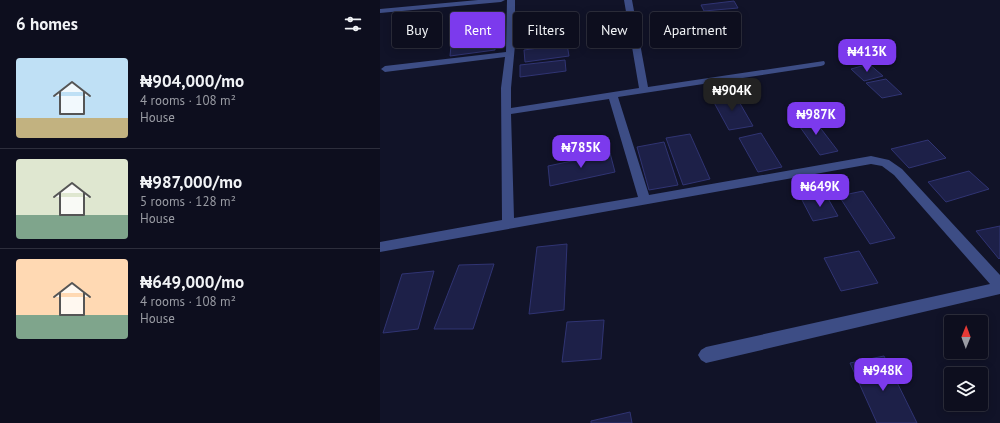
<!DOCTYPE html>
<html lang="en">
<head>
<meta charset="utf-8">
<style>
	:root { --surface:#0d0e1e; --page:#161727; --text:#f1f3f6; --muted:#9a9ca4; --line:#2d2e3c; --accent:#7c3aed }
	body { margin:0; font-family:"PT Sans",sans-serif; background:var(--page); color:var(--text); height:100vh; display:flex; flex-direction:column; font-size:15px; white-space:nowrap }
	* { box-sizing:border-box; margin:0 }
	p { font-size:13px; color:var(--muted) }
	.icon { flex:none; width:22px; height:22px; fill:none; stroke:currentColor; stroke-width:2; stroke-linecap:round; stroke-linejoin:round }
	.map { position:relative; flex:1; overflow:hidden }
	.details { display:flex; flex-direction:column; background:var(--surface); width:380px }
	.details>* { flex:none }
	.banner { position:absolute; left:12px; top:12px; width:380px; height:36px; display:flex; gap:8px }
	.needle { width:26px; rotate:1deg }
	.tools { position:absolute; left:564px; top:315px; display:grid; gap:8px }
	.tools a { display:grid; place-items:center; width:44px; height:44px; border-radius:4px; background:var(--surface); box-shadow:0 2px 10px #0003,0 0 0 1px var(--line); font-size:20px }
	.price { position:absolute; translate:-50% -34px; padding:0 9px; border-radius:8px; background:var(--accent); color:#fff; font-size:13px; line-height:26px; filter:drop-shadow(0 1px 2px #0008) }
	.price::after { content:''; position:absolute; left:50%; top:24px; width:12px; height:9px; margin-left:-6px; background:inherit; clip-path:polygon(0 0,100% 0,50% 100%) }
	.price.selected { background:#222; color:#fff }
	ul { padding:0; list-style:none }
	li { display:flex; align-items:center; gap:12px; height:100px; padding:0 16px }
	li+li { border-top:1px solid var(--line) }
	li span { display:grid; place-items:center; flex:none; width:112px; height:80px; border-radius:4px; color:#555 }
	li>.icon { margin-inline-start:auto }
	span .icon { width:48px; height:48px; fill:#fffc; stroke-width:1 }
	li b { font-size:17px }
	h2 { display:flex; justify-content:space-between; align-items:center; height:48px; padding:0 16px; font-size:17px }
	.chip { padding:0 14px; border-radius:4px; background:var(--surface); box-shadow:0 2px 10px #0003,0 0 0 1px var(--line); font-size:14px; line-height:36px }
	.chip.selected { background:var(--accent); color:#fff }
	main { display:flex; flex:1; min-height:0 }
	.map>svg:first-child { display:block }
	.building { fill:#1d2048; stroke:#303473 }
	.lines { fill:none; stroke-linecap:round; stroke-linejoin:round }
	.minor { fill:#3d4d85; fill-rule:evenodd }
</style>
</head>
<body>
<main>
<section class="details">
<h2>6 homes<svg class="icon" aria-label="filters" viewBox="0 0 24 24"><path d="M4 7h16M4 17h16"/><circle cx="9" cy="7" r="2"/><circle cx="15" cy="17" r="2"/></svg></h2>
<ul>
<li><span style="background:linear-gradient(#bfe0f5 75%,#c2b280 0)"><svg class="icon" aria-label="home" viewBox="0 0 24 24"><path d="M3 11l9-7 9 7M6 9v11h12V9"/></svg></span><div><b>₦904,000/mo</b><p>4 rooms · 108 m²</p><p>House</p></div></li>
<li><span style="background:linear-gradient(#dfe7d0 70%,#7fa58c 0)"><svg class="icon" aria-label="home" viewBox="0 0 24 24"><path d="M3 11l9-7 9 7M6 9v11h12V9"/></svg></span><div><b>₦987,000/mo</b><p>5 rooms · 128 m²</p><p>House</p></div></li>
<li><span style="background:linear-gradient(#ffd9b3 70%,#7fa58c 0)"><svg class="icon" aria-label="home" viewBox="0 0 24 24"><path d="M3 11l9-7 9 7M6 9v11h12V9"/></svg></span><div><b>₦649,000/mo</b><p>4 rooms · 108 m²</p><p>House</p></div></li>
</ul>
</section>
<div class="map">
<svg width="620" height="423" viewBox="0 0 620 423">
	<rect width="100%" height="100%" fill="#111328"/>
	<!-- building -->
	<path class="building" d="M354 1 358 8 324 11 321 5Z
		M164 23 165 31 144 34 143 26Z
		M115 28 114 39 72 44 75 33Z
		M176 33 178 43 147 47 146 37Z
		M115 40V50L70 56 71 46Z
		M187 44 189 56 145 62 144 50Z
		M185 60 186 71 140 77V65Z
		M489 64 503 76 484 81 471 69Z
		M506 79 522 94 502 98 486 83Z
		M354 93 373 126 349 130 331 97Z
		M432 117 458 151 440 155 415 120Z
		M381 133 402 167 378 172 359 138Z
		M310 134 330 179 303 185 286 138Z
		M548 140 566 158 529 168 511 149Z
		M284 142 298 185 269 190 257 147Z
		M230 153 235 172 170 186 168 166Z
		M589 171 609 189 566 202 548 182Z
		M483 191 515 238 490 244 459 196Z
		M446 195 458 216 433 221 422 200Z
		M620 226V258L619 259 596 231Z
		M187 244 184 310 149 314 157 247Z
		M479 251 498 283 461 291 444 258Z
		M114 264 93 329H54L79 265Z
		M54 271 38 329 3 333 22 274Z
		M224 320 221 359 182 362 187 322Z
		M504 356 537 423H497L470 363Z
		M250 412 252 423H211V421Z"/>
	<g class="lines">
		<!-- minor -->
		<path class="minor" d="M98 0H125L121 2 0 13V9Z
			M127 0H135V45L131 88V108L259 88 244 0H252L268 87 444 61 445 63 444 65 441 66 238 97 269 195 491 156 509 160 522 169 620 275V294L326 363 321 360 318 355 321 350 326 347 610 284 514 175 502 166 491 164 0 252V242L122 220 121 88 125 57 5 72 1 69 5 66 126 52ZM229 99 258 197 134 218 131 114Z"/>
	</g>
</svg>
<div class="tools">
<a><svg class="needle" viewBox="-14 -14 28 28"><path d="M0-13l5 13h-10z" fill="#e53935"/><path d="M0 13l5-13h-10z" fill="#9a9ca4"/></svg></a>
<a><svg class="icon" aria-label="layers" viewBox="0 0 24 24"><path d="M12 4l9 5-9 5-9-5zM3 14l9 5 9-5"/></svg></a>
</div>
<b class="price" style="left:487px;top:73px">₦413K</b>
<b class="price selected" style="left:352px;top:112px">₦904K</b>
<b class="price" style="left:436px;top:136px">₦987K</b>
<b class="price" style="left:201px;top:169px">₦785K</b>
<b class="price" style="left:440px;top:208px">₦649K</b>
<b class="price" style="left:503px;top:392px">₦948K</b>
<div class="banner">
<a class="chip">Buy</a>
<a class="chip selected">Rent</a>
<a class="chip">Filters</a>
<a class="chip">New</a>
<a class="chip">Apartment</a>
</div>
</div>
</main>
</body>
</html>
